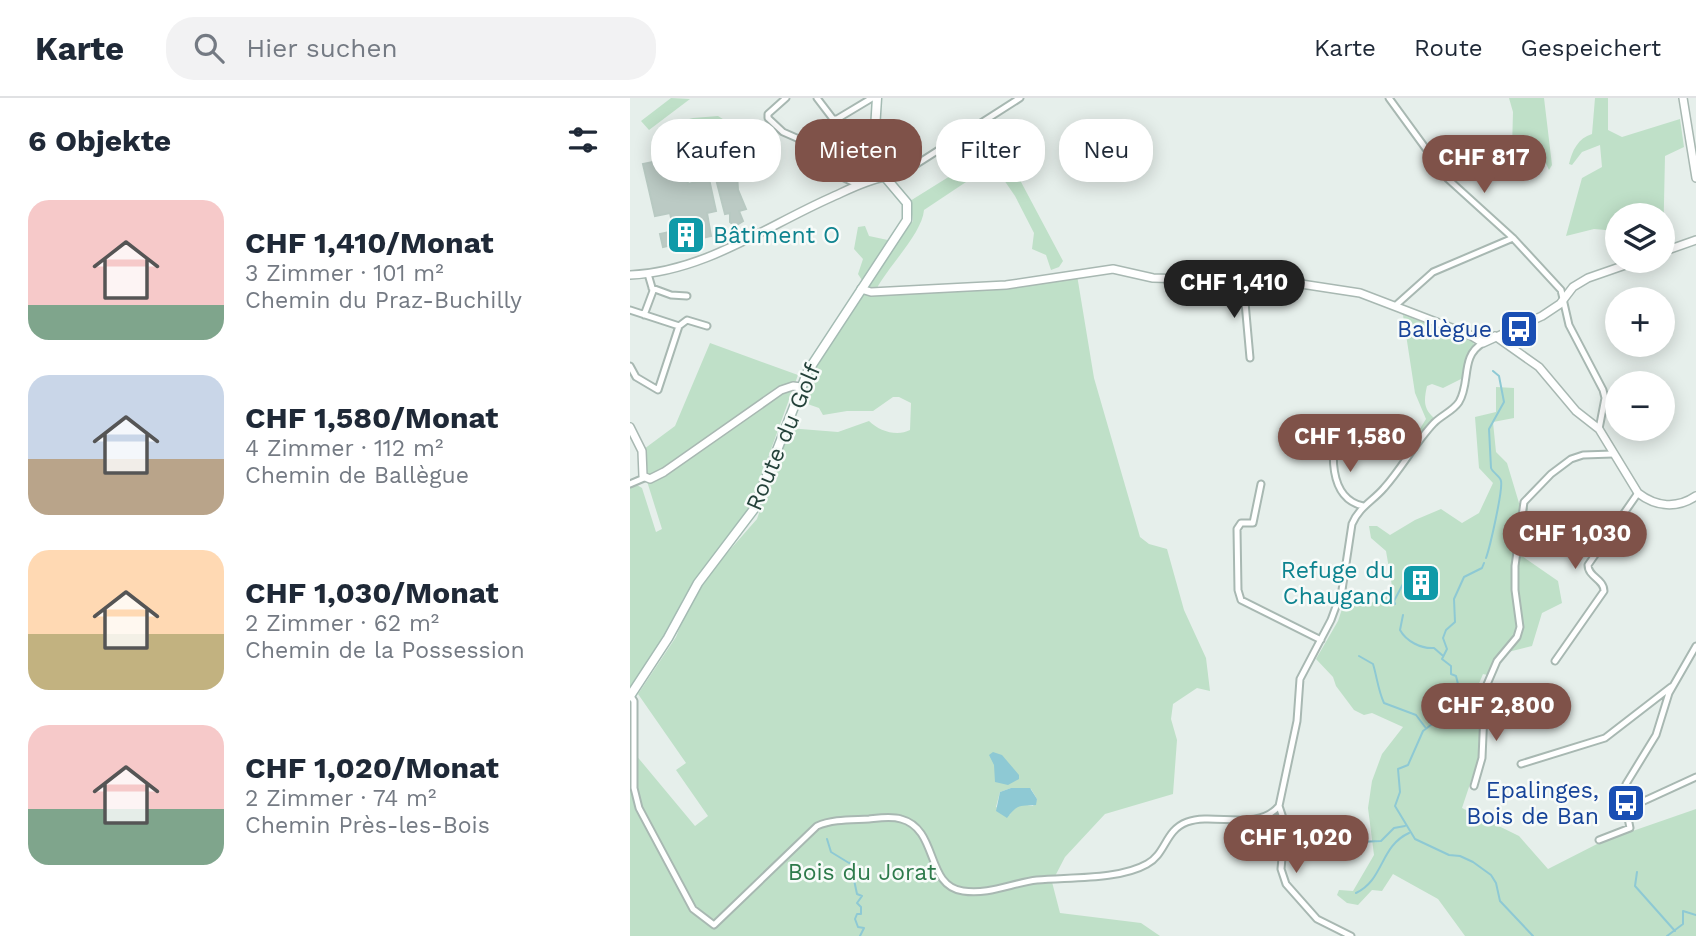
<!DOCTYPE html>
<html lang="de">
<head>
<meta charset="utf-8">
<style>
	:root { --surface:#fff; --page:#f2f2f3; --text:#1f2937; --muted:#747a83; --line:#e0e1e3; --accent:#7f5249 }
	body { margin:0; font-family:"Work Sans",sans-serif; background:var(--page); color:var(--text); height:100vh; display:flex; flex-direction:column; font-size:26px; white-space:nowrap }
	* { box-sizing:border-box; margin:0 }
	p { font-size:23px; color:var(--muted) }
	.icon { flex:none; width:38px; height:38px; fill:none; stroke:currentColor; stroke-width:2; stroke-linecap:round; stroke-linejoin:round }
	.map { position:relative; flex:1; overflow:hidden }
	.details { display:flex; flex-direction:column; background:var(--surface); width:630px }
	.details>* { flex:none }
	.top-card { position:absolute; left:21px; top:21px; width:665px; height:63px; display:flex; gap:14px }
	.tools { position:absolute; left:975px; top:105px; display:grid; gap:14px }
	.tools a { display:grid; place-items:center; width:70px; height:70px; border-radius:50%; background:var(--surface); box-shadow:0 4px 18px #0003; font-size:35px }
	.price { position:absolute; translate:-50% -60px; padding:0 16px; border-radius:24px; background:var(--accent); color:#fff; font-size:23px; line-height:46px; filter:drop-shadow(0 2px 4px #0008) }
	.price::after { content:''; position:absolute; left:50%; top:42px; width:21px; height:16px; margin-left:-10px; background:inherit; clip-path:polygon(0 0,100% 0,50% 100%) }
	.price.active { background:#222; color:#fff }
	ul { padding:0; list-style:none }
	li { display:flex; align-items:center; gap:21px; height:175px; padding:0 28px }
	li span { display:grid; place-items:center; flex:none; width:196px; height:140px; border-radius:21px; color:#555 }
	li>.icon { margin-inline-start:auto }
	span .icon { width:84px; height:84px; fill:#fffc; stroke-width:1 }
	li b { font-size:30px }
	h2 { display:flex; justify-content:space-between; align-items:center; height:84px; padding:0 28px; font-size:30px }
	.chip { padding:0 24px; border-radius:28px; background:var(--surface); box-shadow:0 4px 18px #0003; font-size:24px; line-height:63px }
	.chip.active { background:var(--accent); color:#fff }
	header { display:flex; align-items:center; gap:42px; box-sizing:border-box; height:98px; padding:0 35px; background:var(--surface); border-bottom:2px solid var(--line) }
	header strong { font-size:33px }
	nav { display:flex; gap:38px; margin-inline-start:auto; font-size:24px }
	.search { width:490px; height:63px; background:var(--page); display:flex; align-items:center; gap:18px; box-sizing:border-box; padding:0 24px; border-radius:28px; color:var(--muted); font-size:26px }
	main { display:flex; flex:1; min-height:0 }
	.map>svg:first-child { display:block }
	.green { fill:#bfe0c8; fill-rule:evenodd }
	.water { fill:#8ec9d4 }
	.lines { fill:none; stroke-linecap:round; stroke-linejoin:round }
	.stream { stroke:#8ec9d4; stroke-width:2 }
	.building { fill:#bbcac4; stroke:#b8c9c2; stroke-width:2 }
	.minor-casing { stroke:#a8b8b2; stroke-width:9 }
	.tertiary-casing { stroke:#a8b8b2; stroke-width:10 }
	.secondary-casing { stroke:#a4bbb3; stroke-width:11 }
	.minor { stroke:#fff; stroke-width:5 }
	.tertiary { stroke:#fff; stroke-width:7 }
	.secondary { stroke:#fff; stroke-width:8 }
	.labels { text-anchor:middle; stroke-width:5; stroke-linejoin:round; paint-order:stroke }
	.culture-label { font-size:23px; fill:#0d838f; stroke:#f7fbf9; text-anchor:start }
	.transit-label { font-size:23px; fill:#164399; stroke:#f7fbf9; text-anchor:end }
	.street-label { font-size:23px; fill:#24423a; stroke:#f7fbf9 }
	.park-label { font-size:23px; fill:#2d7a4b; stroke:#f7fbf9 }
</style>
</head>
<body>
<header>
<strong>Karte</strong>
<div class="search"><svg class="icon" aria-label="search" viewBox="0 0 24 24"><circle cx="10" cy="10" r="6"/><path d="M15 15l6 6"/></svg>Hier suchen</div>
<nav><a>Karte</a><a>Route</a><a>Gespeichert</a></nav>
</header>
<main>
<section class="details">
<h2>6 Objekte<svg class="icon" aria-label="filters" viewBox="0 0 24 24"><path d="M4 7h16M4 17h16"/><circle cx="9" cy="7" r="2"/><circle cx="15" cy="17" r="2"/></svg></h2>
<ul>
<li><span style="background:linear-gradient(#f6c9c9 75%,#7fa58c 0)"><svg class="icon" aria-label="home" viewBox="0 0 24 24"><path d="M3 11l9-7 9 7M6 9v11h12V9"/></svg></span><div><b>CHF 1,410/Monat</b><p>3 Zimmer · 101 m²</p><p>Chemin du Praz-Buchilly</p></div></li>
<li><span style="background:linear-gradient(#c9d6e8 60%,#b9a48a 0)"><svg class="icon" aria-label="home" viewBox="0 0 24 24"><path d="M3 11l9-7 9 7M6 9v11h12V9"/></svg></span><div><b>CHF 1,580/Monat</b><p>4 Zimmer · 112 m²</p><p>Chemin de Ballègue</p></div></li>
<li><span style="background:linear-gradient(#ffd9b3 60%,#c2b280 0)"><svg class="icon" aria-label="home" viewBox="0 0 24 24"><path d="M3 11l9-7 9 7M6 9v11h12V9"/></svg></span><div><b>CHF 1,030/Monat</b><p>2 Zimmer · 62 m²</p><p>Chemin de la Possession</p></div></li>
<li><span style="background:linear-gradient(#f6c9c9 60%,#7fa58c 0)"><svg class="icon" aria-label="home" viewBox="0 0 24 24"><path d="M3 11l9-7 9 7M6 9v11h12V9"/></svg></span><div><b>CHF 1,020/Monat</b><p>2 Zimmer · 74 m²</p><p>Chemin Près-les-Bois</p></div></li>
</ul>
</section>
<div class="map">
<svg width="1066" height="838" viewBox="0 0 1066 838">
	<rect width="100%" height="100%" fill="#e6efeb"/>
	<!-- green -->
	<path class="green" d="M41 0 60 1 19 32 11 23Z
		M879 0H914L922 67 919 72 912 57 882 50 883 14Z
		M965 0H978V32L992 39 1050 21 1054 49 1035 58 1033 151 1032 117H987V133L964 131 936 138 952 80 972 69 970 47 952 54 942 67 939 66C942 53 948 40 962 36Z
		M88 18 104 28 102 50 78 63 74 48 50 52 43 25 63 20Z
		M372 48 433 163 429 169 421 172 416 157 402 151 404 135 385 98 363 66 294 112C292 136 258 168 246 192L237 190 228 176 233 161 224 151 228 129 235 128 239 138 267 144 283 123 280 103 349 60Z
		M447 177 464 280 510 439 519 446 537 451 554 512 576 560 580 593 567 590 543 606 541 621 547 642 543 696 475 716 435 759 422 784 430 815 511 825 530 838H0V650L65 728 78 718 46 672 56 665 8 596 46 539 59 506 91 462 127 421 158 330 208 334 239 323C249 333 267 339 280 332L281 305 269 299H263L243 313H217L193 317 189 310 169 303 178 280 235 195ZM381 690 401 691 407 701 403 708 392 706 381 712 380 717 366 709 370 694Z
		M773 217 843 242 844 247 839 255 833 280 813 290 802 286 797 288C794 302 793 310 804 320L776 354 772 346 788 334 796 321 785 295Z
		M80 245 168 277 116 420 84 456 53 501 39 534 0 593V389L7 387 12 390 26 434 32 431 16 380 14 351 45 328Z
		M866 289 884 290V320L863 324 866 354 877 365 889 405 898 410 889 456 928 483 932 505 912 515 902 548 874 555 861 578 853 576 845 595V608L852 618 849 659 832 710 889 738 918 771 971 744 1066 711V838H835L808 801 763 776 752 793 742 792 728 807 717 805 707 797 709 792 723 793 744 757 738 710 742 683 752 656 773 629 742 615 734 617 724 612 706 588 703 579 686 561 708 523 714 505H741L763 494 756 453 741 440 739 428H747L760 437 785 422 811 411 832 425 849 415 863 385 849 370 845 319 866 314Z"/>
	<!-- water -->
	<path class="water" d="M363 654 372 657 389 677V681L378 687 365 684 364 667 359 657Z
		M381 690H400L407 701 406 707C388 708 388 706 377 720L366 713 370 694Z"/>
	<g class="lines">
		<!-- stream -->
		<path class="stream" d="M856 460C860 449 873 392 871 383 870 378 863 375 861 370L859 331 874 304 869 278 863 273
			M854 465 852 470 834 479 824 501 825 524 816 532 813 540 817 551 812 561 821 568V576L826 578 828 586 811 606 806 623 793 633 778 667 768 671 770 694 765 708 785 741 819 757 830 758 843 764 861 777 866 785 870 803 903 838
			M765 506 764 503 774 484V475
			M773 517 770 532C776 543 791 551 804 550L812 557
			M729 558 743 566C747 579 748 592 754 605L786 617 795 629
			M197 741 201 754 219 765 223 764V774L228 781 224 782 227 796 232 798 227 805 231 809V816H227L225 821 228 829 234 830 230 838
			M729 744 751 743 764 730 775 728
			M1007 774 1005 788 1045 833
			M726 795C754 782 750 748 779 735
			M1037 838 1053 826V813L1066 817"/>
	</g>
	<!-- building -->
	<path class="building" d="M52 58 58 86 79 81 86 113 77 115 81 138 33 149 30 136 44 133 40 115 25 118 13 66Z
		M107 76 108 92 116 111 109 113 113 123 105 128 100 124V115L95 116 86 81Z"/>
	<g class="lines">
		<defs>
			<path id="minor" d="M156 0 138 16V20L153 34 169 41 201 74 229 87
				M187 0 203 21H207L242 0
				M759 0 818 81 883 140 931 192 939 227 973 292 975 300 969 331
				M255 79 268 78 390 0
				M613 182 620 260
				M22 190 41 197 57 198
				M765 208 803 174 883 140
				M0 212 49 228
				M14 217 23 193 18 176
				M0 268 6 279 28 292 49 228 57 222 77 228
				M727 342 730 324 706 325C702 352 697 400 733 408
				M0 386 14 380
				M631 386 623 425H611L607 431 608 492 611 502 691 542
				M925 563 974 493C974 481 958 479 958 467L1008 395
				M0 597 4 603V690L9 710 63 811 84 827 187 728C203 721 221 722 239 721 249 720 261 718 271 721 309 731 295 788 333 793 359 797 382 785 407 782 439 779 489 782 517 766 536 756 535 732 557 724 584 714 627 734 649 708L667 623 670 581 701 522 712 492 722 426C729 409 743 403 754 390 772 370 785 345 804 325 812 317 823 313 829 304 841 284 830 258 853 245
				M891 666 975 640 1041 589
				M844 688 852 660 855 591 867 563 887 539 890 529 885 492V468L894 404 921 376 941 361 953 357 983 356
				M997 707 1003 708 1066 679
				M649 708 655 726 651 771 656 786 687 821 721 838
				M969 742 1000 730 994 700 996 686 1026 637 1039 595 1066 548"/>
			<path id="tertiary" d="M1053 0 1066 80
				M1032 154 1066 142
				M0 177C73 174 135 129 200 100 218 92 236 82 255 79L249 69
				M231 191 241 194 376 187 483 171 523 180 658 184 730 195 840 237 853 245 912 218 930 206 943 189 958 180 1007 163
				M865 238 909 269 946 313 969 331 1008 395C1026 409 1047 411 1066 398
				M0 329 12 353 13 378 20 381 34 374 151 292 163 288 171 289"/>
			<path id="secondary" d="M247 0 244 47 249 69
				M0 598 38 540 68 485 124 411 178 273 277 122V105L255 79"/>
		</defs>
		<!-- minor casing -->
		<use href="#minor" class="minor-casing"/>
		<!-- tertiary casing -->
		<use href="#tertiary" class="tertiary-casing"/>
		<!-- secondary casing -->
		<use href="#secondary" class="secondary-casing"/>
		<!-- minor -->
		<use href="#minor" class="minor"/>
		<!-- tertiary -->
		<use href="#tertiary" class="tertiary"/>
		<!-- secondary -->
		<use href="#secondary" class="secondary"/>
	</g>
	<!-- icons -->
	<defs>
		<symbol id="building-square" viewBox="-11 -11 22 22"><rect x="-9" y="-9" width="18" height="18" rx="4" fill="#0f9aa8" stroke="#f7fbf9"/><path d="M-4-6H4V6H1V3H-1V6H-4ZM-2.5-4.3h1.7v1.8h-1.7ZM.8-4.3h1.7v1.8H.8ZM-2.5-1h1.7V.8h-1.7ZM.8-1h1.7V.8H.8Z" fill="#fff"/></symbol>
		<symbol id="bus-square" viewBox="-11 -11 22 22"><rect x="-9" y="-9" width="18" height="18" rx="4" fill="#1a4fb4" stroke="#f7fbf9"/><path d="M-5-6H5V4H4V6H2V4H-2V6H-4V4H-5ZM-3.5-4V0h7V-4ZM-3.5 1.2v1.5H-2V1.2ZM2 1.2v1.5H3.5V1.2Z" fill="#fff"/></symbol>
	</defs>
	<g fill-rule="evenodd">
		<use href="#building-square" x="34" y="115" width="44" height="44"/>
		<use href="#bus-square" x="867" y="209" width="44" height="44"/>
		<use href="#building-square" x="769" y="463" width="44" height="44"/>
		<use href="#bus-square" x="974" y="683" width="44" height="44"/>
	</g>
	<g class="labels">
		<!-- culture labels -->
		<g class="culture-label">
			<text x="83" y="145">Bâtiment O</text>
			<text x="764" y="480" text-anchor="end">Refuge du<tspan x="764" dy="26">Chaugand</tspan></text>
		</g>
		<!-- transit labels -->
		<g class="transit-label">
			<text x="862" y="239">Ballègue</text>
			<text x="969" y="700">Epalinges,<tspan x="969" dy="26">Bois de Ban</tspan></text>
		</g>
		<!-- street labels -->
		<g class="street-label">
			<text transform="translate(153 339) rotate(-67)" y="8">Route du Golf</text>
		</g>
		<!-- park labels -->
		<g class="park-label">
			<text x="232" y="782">Bois du Jorat</text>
		</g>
	</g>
</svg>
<div class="tools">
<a><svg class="icon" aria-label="layers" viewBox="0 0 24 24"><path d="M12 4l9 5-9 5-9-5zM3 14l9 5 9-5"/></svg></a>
<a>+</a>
<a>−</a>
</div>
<b class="price" style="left:854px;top:97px">CHF 817</b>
<b class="price active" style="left:604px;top:222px">CHF 1,410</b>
<b class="price" style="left:720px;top:376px">CHF 1,580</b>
<b class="price" style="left:945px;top:473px">CHF 1,030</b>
<b class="price" style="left:866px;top:645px">CHF 2,800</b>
<b class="price" style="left:666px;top:777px">CHF 1,020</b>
<div class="top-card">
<a class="chip">Kaufen</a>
<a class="chip active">Mieten</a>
<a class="chip">Filter</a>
<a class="chip">Neu</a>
</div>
</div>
</main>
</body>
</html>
